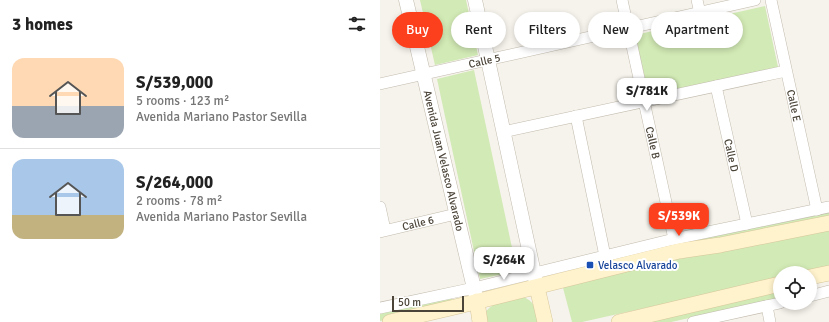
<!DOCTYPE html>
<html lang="en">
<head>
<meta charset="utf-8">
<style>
	:root { --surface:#fff; --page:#f2f2f2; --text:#222; --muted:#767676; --line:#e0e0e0; --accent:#fc3f1d }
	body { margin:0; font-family:Signika,sans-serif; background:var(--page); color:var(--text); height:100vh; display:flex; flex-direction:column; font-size:15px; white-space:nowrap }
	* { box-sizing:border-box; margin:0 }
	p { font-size:13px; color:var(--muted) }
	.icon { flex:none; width:22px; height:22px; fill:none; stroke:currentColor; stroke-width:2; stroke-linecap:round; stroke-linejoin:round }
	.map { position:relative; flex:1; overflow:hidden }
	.drawer { display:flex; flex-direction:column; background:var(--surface); width:380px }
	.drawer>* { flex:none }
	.hud { position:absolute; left:12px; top:12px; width:377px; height:36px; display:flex; gap:8px }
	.controls { position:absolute; left:393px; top:266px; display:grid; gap:8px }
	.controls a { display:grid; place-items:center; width:44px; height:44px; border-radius:50%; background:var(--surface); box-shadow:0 2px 6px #0003; font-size:20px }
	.scale { position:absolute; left:12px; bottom:10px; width:72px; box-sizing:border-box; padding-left:4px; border:2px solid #4b4439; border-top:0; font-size:11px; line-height:14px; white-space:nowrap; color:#4b4439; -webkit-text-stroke:3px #fff; paint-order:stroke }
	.price { position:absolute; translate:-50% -34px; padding:0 9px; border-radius:8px; background:#fff; color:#222; font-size:13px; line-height:26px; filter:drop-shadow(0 1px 2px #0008) }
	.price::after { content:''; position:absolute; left:50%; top:24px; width:12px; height:9px; margin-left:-6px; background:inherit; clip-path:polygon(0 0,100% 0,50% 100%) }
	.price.on { background:var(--accent); color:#fff }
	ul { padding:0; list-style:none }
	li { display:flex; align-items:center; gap:12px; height:100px; padding:0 12px }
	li+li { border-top:1px solid var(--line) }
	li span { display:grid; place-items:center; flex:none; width:112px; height:80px; border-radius:12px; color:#555 }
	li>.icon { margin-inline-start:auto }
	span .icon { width:48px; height:48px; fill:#fffc; stroke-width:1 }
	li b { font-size:17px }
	h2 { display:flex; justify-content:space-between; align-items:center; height:48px; padding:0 12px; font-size:17px }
	.chip { padding:0 14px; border-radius:18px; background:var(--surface); box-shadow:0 2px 6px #0003; font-size:14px; line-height:36px }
	.chip.on { background:var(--accent); color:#fff }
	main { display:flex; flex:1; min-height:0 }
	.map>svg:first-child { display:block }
	.green { fill:#d2eab5 }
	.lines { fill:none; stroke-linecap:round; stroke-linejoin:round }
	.minor-casing { stroke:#c2bbae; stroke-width:12 }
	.tertiary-casing { stroke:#c2bbae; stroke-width:15 }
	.secondary-casing { stroke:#d6c79b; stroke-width:16 }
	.minor { stroke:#fff; stroke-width:11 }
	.tertiary { stroke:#fff; stroke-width:14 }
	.secondary { stroke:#fff3cd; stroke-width:15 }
	.transit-dot { fill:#1a4fb4; stroke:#fff; stroke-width:1.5 }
	.labels { text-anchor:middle; stroke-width:4; stroke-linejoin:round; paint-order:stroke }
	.street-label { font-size:11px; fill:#4b4439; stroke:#fff }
	.transit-label { font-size:11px; fill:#164399; stroke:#fff; text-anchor:start }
</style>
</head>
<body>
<main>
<section class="drawer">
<h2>3 homes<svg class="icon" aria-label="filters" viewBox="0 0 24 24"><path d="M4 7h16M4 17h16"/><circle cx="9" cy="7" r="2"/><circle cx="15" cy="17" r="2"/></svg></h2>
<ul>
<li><span style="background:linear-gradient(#ffd9b3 60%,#9aa5b1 0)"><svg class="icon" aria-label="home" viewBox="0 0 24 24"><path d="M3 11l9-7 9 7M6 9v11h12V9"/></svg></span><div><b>S/539,000</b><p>5 rooms · 123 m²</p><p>Avenida Mariano Pastor Sevilla</p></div></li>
<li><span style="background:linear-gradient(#a9c7e8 70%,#c2b280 0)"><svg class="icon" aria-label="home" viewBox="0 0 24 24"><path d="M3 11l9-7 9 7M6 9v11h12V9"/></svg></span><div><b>S/264,000</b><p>2 rooms · 78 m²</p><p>Avenida Mariano Pastor Sevilla</p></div></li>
</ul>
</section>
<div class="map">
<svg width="449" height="322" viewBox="0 0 449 322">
	<rect width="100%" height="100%" fill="#f6f3ec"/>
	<!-- green -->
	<path class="green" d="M40 0H86L98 55 55 65Z
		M385 6 398 67 269 96 255 35Z
		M94 70 137 271 100 279 57 79Z
		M449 211V218L285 247Z
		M449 228V267L421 273H400V278L202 322H192L182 284 209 276Z
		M400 289V298L291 322H255Z
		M71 296 73 304 0 321V312Z
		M141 296C155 301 156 309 161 322H102C105 302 125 301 141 296Z"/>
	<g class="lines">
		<defs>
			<g id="minor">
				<path id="s1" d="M242 0 294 239"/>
				<path d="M317 0 320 13"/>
				<path id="s2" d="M391 0 437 210"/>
				<path id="s3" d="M0 84 375 0"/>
				<path id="s4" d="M336 86 367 224"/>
				<path d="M196 116 225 256"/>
				<path d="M123 132 406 71"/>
				<path d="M0 207 5 230"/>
				<path id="s5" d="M0 232 76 214"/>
				<path d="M430 296 449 291"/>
				<path d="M387 306 390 322"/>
				<path d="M0 308 94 288 294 239 449 207"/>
				<path d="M313 322 400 303"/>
			</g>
			<g id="tertiary">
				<path id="s6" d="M26 0 97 301"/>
				<path d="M95 0 157 287"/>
			</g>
			<path id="secondary" d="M430 277 449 273
				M157 287 165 322
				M97 301 100 322
				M10 322 79 306 299 251 340 245 449 223
				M239 322 400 284"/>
		</defs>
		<!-- minor casing -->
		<use href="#minor" class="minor-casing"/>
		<!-- tertiary casing -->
		<use href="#tertiary" class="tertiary-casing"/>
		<!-- secondary casing -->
		<use href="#secondary" class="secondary-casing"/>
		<!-- minor -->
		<use href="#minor" class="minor"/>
		<!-- tertiary -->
		<use href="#tertiary" class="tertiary"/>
		<!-- secondary -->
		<use href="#secondary" class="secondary"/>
	</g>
	<!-- markers -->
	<rect class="transit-dot" x="206" y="261" width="8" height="8" rx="2"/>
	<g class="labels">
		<!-- street labels -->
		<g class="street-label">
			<text dy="4" stroke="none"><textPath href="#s3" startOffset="107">Calle 5</textPath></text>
			<text dy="4" stroke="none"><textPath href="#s2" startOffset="108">Calle E</textPath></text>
			<text dy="4" stroke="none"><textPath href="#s1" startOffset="146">Calle B</textPath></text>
			<text dy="4" stroke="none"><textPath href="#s4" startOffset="71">Calle D</textPath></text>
			<text dy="4" stroke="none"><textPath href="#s6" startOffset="165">Avenida Juan Velasco Alvarado</textPath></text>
			<text dy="4" stroke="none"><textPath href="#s5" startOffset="39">Calle 6</textPath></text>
		</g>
		<!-- transit labels -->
		<g class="transit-label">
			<text x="218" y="269">Velasco Alvarado</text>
		</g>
	</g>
</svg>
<div class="controls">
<a><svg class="icon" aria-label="locate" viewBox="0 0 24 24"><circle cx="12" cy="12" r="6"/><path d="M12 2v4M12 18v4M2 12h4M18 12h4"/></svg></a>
</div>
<div class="scale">50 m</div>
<b class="price" style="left:267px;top:112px">S/781K</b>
<b class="price on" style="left:299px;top:237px">S/539K</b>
<b class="price" style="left:124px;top:281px">S/264K</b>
<div class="hud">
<a class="chip on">Buy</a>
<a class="chip">Rent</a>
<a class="chip">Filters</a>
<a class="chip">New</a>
<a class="chip">Apartment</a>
</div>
</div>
</main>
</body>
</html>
